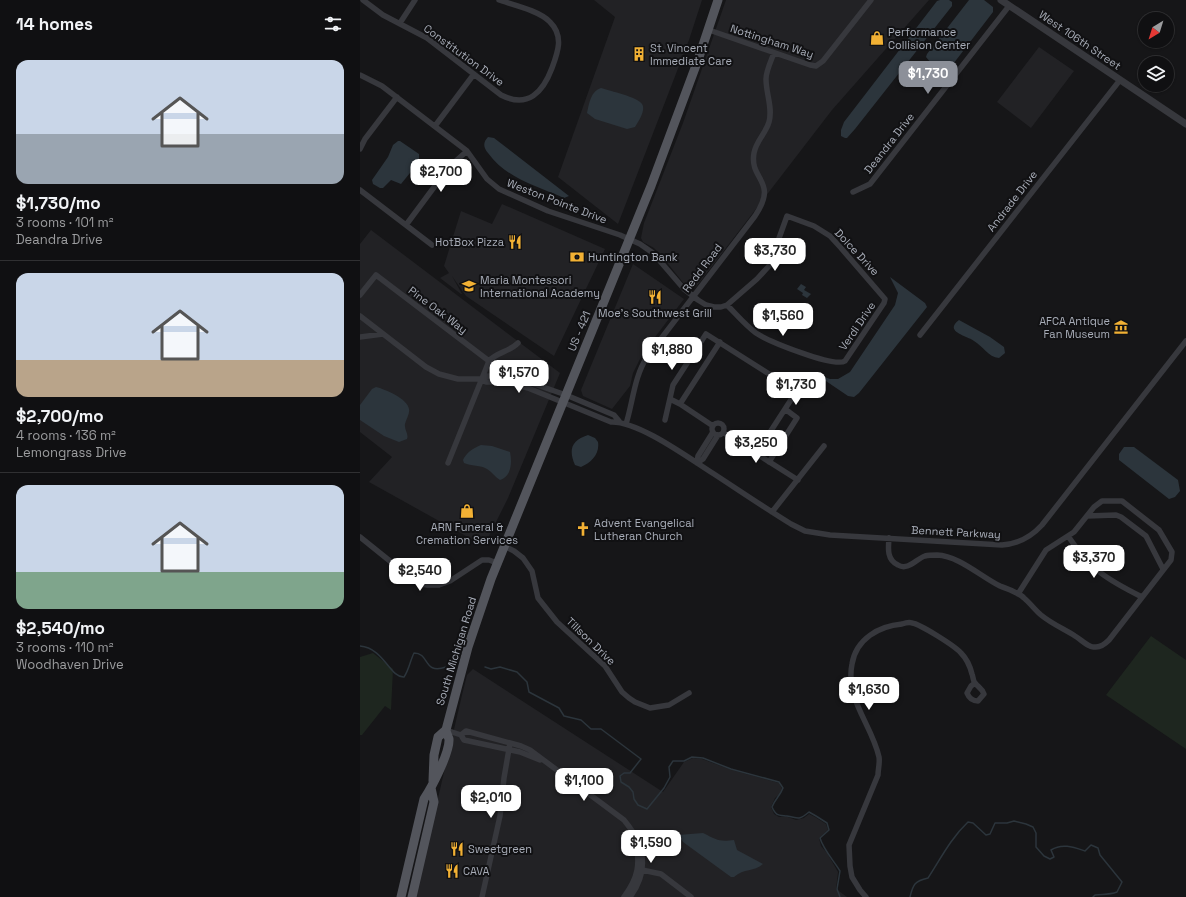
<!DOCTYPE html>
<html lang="en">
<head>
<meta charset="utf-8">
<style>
	:root { --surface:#101012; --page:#1e1e20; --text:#f1f3f6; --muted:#9c9d9f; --line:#303032; --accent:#8c9099 }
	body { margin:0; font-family:"Space Grotesk",sans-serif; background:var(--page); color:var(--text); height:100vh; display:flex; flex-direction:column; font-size:15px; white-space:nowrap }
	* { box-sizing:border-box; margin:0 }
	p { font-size:13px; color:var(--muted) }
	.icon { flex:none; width:22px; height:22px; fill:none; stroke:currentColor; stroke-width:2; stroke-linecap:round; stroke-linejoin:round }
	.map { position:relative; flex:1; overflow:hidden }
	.sheet { display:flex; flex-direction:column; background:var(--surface); width:360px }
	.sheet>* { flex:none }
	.needle { width:26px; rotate:218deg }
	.buttons { position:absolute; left:778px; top:12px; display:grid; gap:8px }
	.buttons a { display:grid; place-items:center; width:36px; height:36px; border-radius:50%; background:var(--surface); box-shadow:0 1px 3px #0004,0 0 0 1px var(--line); font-size:20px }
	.price { position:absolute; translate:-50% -34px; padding:0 9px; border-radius:8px; background:#fff; color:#222; font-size:13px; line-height:26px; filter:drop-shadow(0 1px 2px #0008) }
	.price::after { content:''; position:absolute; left:50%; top:24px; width:12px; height:9px; margin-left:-6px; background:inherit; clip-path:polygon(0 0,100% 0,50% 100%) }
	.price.selected { background:var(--accent); color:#fff }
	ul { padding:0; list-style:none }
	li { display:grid; align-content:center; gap:8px; height:212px; padding:0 16px }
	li+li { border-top:1px solid var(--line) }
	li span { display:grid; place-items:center; height:124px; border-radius:12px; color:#555 }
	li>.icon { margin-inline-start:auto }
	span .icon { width:72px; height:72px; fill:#fffc; stroke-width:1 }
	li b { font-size:17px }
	h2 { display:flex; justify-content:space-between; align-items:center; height:48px; padding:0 16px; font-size:17px }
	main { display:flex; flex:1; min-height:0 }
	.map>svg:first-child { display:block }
	.built { fill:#222225 }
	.green { fill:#1e261f }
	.water { fill:#2c353c }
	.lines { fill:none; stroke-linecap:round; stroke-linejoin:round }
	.stream { stroke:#2c353c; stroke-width:1.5 }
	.minor { stroke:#37383d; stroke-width:5.5 }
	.tertiary { stroke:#37383d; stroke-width:7 }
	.primary { stroke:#53555c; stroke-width:9 }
	.labels { text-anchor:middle; stroke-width:4; stroke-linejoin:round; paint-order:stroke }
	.poi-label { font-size:11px; fill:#a8adb8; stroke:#111113; text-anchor:start }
	.street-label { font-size:11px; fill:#a8adb8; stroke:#111113 }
</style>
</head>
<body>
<main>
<section class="sheet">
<h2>14 homes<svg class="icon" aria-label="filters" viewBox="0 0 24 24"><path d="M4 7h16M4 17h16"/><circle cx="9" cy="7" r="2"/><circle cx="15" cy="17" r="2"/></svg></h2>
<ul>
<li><span style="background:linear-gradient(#c9d6e8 60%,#9aa5b1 0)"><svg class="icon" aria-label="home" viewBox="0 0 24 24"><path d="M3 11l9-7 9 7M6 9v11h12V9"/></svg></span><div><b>$1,730/mo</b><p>3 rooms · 101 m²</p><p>Deandra Drive</p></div></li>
<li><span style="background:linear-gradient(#c9d6e8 70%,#b9a48a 0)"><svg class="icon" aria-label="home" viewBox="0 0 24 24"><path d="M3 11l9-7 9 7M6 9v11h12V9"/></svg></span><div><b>$2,700/mo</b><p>4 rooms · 136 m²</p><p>Lemongrass Drive</p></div></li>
<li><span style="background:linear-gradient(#c9d6e8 70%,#7fa58c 0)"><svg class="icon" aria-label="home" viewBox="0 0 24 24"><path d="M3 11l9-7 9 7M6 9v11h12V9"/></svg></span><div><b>$2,540/mo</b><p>3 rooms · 110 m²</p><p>Woodhaven Drive</p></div></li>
</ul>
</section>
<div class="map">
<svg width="826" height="897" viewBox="0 0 826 897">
	<rect width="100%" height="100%" fill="#161618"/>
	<!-- built -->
	<path class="built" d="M234 0H342L329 40 258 224 198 177 255 17Z
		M366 0H569L472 110 336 287 331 289 325 285 301 255 294 248 283 242 281 238 284 223 323 123Z
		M679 47 714 71 671 128 637 102Z
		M142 204 245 249 194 356 106 296 92 276 102 294H101L80 278 89 273 84 266 101 211 132 224Z
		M11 230 200 373 148 498 124 546 9 482 32 457 0 432V244Z
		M273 264 324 299 283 353 273 373 270 386 252 409 223 396 221 390Z
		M113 669 303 792 324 762 333 758 342 759 372 770 419 783 422 789 420 794 415 798 411 807 414 814 419 817H428L436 820 444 818 449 814 455 817 466 824 468 830 459 838 461 846 467 853 478 872 476 889 487 897H55L102 695 107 675Z"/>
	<!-- green -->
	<path class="green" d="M791 636 826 660V749L746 695Z
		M13 653 33 669 31 710 25 706 2 735H0V657Z"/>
	<!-- water -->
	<path class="water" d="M580 0H589L592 2V6L495 129 487 138H485L481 136V130L484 122 577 1Z
		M609 0H624L633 7V12L587 72C578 72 572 64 566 57L567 54Z
		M241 88C250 91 278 97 282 104 286 110 279 121 275 127L267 129 235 119 227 113C229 103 231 91 241 88Z
		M128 137 134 138 209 196 204 198C176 186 146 178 128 153 123 147 123 142 128 137Z
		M38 141H40L59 154V162L41 184 31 180 23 188H20L13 184 12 180 28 157 33 145Z
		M530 277 565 303 567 307 499 393 494 397 488 396 457 375H459L470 379H478L490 372 535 305 538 293Z
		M441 284 446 287 444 290 451 294 447 298 442 295 443 293 437 289Z
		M599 320 630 337 644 347 645 353 639 358C628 357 623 346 614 341 608 336 583 332 599 320Z
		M16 387C25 389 48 399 49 409 50 414 46 419 45 424 44 430 49 434 47 439L39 442 24 436 0 420V405L12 389Z
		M228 435 235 438 238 442C240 454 231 463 221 467L215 465C208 449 212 440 228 435Z
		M121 445 132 446 150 452C152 462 152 476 140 480 135 477 132 472 127 469 121 465 111 466 104 463L103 460C106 453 113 448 121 445Z
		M764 447H774L818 480 820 491 815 497 809 499 759 460V454Z
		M343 833C357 840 359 842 374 840L377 850 403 864C394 872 384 868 374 877H371L323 842 318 835Z"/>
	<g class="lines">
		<!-- stream -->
		<path class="stream" d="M0 646C24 648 30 678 44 677 49 670 50 661 54 653 70 653 63 675 86 667
			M125 667 131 669 140 667 157 672 167 682 169 692 199 708 204 716 221 720 231 729H241L281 759 270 773H264L260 776 261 782 269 787 273 792 274 799 278 805 287 809 304 788 310 777 309 767 313 761H324L332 757 343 758 371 769 419 782 423 788C420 796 415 799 412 807 416 816 418 815 427 816 439 818 438 821 449 812L456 816 467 823 469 830 460 838C463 849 474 861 480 871L477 889 480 897
			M550 897C553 884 555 881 568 878 581 858 591 838 608 822L613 823 626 835 630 834 635 823H647L654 821 666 824 673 827 676 833V847L684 856 690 859 694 857 691 850C702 843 713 847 725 851L731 845 738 848 740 855 762 882 757 892C749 895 743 894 735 895L733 897"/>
		<!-- minor -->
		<path class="minor" d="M3 0 23 15 67 38 141 95C168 109 183 92 192 68 198 52 204 36 190 22 180 11 154 5 139 0
			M40 23 55 0
			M349 30 450 65 456 66 463 61 511 0
			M0 75 22 86 107 151 127 179 139 189 188 211 260 235 280 244 293 253 324 289 338 300 346 305 354 307H361L367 305 397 279 409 266 427 216 454 226 470 236 481 248 525 299 524 303 485 361C474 368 408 341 396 333 385 325 376 314 367 305
			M75 126 114 74
			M0 149 5 139 37 97
			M0 190 72 245
			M493 192 510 184 649 6
			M46 225 89 167 107 151
			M0 295 16 275 129 361
			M0 316 66 367 79 374 98 379H121L128 376 160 379 206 395 254 415 259 421
			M560 335 760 80
			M0 337 23 334
			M123 379 126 382H145L168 388 251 422C279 421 330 459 354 474 380 491 405 508 431 524L445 531 470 535 642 545C658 544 671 537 682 525L826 341
			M310 399 320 404 353 426
			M320 404 360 342
			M305 420 313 385 346 334 433 389 434 395 425 409
			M352 429a6 6 0 1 1 12 0a6 6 0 1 1-12 0Z
			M266 424C273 402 274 377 287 357L395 216C419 180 389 181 394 153 396 141 406 133 409 122 413 108 406 94 406 79 406 71 411 61 414 53
			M364 433 438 480
			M396 454 425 409 437 418 409 462
			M88 463 129 361C137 352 149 352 158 343
			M337 463 343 459 358 435
			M337 463 338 456 353 432
			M412 512 464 446
			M727 516 756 515 761 517 786 536 803 569
			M708 536C730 569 746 579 782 597
			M0 537 51 578 61 584 67 585H79L90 581 122 560H129L137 563
			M529 538C528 549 527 560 538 565 548 571 556 559 565 556 569 555 574 555 577 555 599 556 620 576 640 586 647 589 658 592 664 598 670 603 675 610 681 615 692 624 704 629 715 636 720 639 725 644 730 646 731 647 735 647 736 647 742 647 746 643 749 640L811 560 812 552 799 530 762 501H742L734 507 714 532 686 550 658 594
			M144 546 154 551 163 558 172 571 178 598 197 622 245 666 262 692 269 698 275 702 290 708 309 705 329 693
			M86 730 101 735 104 740 160 752 180 760
			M101 735 106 731 161 746 170 750 264 820C285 845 290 870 270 897
			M282 870 301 874 331 897
			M122 897 140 816 144 778 150 743
			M264 897C278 878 281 864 275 840
			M506 897 500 890 492 877 490 866 489 845 518 775C518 769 520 763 519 757 512 725 485 699 492 664 496 639 519 626 542 624 545 623 549 622 552 623 560 624 595 646 601 653 607 659 610 666 612 674 613 676 613 681 615 683 618 687 622 688 624 694L618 701C612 701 609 698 607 693L611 686 615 683"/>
		<!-- tertiary -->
		<path class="tertiary" d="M641 0 826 124"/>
		<!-- primary -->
		<path class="primary" d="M73 781 74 755 78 737 86 730 108 647 131 579 291 186 338 60 358 0
			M41 897 64 799C72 787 90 752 89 739 88 736 86 732 86 730
			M52 897 74 802 71 788"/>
	</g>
	<!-- icons -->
	<defs>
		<symbol id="shop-bare" viewBox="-9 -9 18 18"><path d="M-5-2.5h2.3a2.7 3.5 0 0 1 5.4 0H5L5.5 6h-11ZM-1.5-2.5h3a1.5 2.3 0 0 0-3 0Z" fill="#f2b134" stroke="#111113" stroke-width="2.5" paint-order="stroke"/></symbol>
		<symbol id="building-bare" viewBox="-9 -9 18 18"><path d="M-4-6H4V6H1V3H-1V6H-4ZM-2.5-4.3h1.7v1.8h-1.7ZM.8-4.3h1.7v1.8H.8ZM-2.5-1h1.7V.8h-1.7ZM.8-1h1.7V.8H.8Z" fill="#f2b134" stroke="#111113" stroke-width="2.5" paint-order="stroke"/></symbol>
		<symbol id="restaurant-bare" viewBox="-9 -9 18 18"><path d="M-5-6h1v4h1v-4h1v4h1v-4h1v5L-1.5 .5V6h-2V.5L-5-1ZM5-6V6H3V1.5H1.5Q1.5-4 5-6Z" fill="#f2b134" stroke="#111113" stroke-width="2.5" paint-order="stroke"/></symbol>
		<symbol id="bank-bare" viewBox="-9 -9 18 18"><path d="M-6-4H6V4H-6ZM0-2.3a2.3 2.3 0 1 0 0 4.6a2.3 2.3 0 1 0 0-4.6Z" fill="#f2b134" stroke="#111113" stroke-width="2.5" paint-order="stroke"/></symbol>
		<symbol id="school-bare" viewBox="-9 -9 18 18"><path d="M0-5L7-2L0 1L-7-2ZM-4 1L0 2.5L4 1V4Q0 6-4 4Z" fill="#f2b134" stroke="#111113" stroke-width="2.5" paint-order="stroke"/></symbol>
		<symbol id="museum-bare" viewBox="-9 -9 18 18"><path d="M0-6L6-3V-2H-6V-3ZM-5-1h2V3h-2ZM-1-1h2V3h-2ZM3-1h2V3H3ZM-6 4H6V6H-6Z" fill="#f2b134" stroke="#111113" stroke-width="2.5" paint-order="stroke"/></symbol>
		<symbol id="church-bare" viewBox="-9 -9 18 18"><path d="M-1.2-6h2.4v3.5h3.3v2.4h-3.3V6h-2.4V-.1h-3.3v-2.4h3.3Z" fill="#f2b134" stroke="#111113" stroke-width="2.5" paint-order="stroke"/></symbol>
	</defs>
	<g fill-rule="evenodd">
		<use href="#shop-bare" x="507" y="28" width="20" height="20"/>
		<use href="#building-bare" x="269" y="44" width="20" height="20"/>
		<use href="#restaurant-bare" x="145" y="232" width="20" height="20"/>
		<use href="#bank-bare" x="207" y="247" width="20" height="20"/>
		<use href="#school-bare" x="99" y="276" width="20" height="20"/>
		<use href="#restaurant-bare" x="285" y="287" width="20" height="20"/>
		<use href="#museum-bare" x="751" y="317" width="20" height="20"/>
		<use href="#shop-bare" x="97" y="501" width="20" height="20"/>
		<use href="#church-bare" x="213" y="519" width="20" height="20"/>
		<use href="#restaurant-bare" x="87" y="839" width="20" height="20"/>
		<use href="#restaurant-bare" x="82" y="861" width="20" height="20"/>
	</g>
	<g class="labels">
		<!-- poi labels -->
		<g class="poi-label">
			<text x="528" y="36">Performance<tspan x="528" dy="13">Collision Center</tspan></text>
			<text x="290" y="52">St. Vincent<tspan x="290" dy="13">Immediate Care</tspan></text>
			<text x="144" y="246" text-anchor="end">HotBox Pizza</text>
			<text x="228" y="261">Huntington Bank</text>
			<text x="120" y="284">Maria Montessori<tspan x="120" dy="13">International Academy</tspan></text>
			<text x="295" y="317" text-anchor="middle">Moe's Southwest Grill</text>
			<text x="750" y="325" text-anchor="end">AFCA Antique<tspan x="750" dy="13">Fan Museum</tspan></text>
			<text x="234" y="527">Advent Evangelical<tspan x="234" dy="13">Lutheran Church</tspan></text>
			<text x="107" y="531" text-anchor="middle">ARN Funeral &amp;<tspan x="107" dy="13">Cremation Services</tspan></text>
			<text x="108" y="853">Sweetgreen</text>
			<text x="103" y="875">CAVA</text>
		</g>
		<!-- street labels -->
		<g class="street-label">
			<text transform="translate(720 40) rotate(34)" y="4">West 106th Street</text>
			<text transform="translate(412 41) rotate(18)" y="4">Nottingham Way</text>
			<text transform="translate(104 55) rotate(36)" y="4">Constitution Drive</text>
			<text transform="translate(529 143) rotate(-52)" y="4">Deandra Drive</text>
			<text transform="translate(197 201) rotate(21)" y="4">Weston Pointe Drive</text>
			<text transform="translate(652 201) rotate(-52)" y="4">Andrade Drive</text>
			<text transform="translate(497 252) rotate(47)" y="4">Dolce Drive</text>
			<text transform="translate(342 268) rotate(-53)" y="4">Redd Road</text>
			<text transform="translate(78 310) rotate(37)" y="4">Pine Oak Way</text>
			<text transform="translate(497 326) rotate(-56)" y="4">Verdi Drive</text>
			<text transform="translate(219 331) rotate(-68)" y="4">US - 421</text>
			<text transform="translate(596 532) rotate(3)" y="4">Bennett Parkway</text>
			<text transform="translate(231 641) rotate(44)" y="4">Tillson Drive</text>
			<text transform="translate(96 651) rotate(-73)" y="4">South Michigan Road</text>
		</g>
	</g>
</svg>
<div class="buttons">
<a><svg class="needle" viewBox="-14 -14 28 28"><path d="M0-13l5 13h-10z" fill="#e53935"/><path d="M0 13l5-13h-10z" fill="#9c9d9f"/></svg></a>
<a><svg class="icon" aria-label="layers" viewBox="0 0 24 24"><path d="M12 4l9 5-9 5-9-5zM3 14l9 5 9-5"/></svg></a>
</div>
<b class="price selected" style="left:568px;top:95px">$1,730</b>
<b class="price" style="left:81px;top:193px">$2,700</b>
<b class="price" style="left:415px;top:272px">$3,730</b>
<b class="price" style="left:423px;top:337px">$1,560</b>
<b class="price" style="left:312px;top:371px">$1,880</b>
<b class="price" style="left:159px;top:394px">$1,570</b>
<b class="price" style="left:436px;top:406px">$1,730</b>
<b class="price" style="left:396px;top:464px">$3,250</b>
<b class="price" style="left:734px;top:579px">$3,370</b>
<b class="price" style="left:60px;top:592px">$2,540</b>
<b class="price" style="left:509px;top:711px">$1,630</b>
<b class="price" style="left:224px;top:802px">$1,100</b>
<b class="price" style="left:131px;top:819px">$2,010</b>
<b class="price" style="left:291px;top:864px">$1,590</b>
</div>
</main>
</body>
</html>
